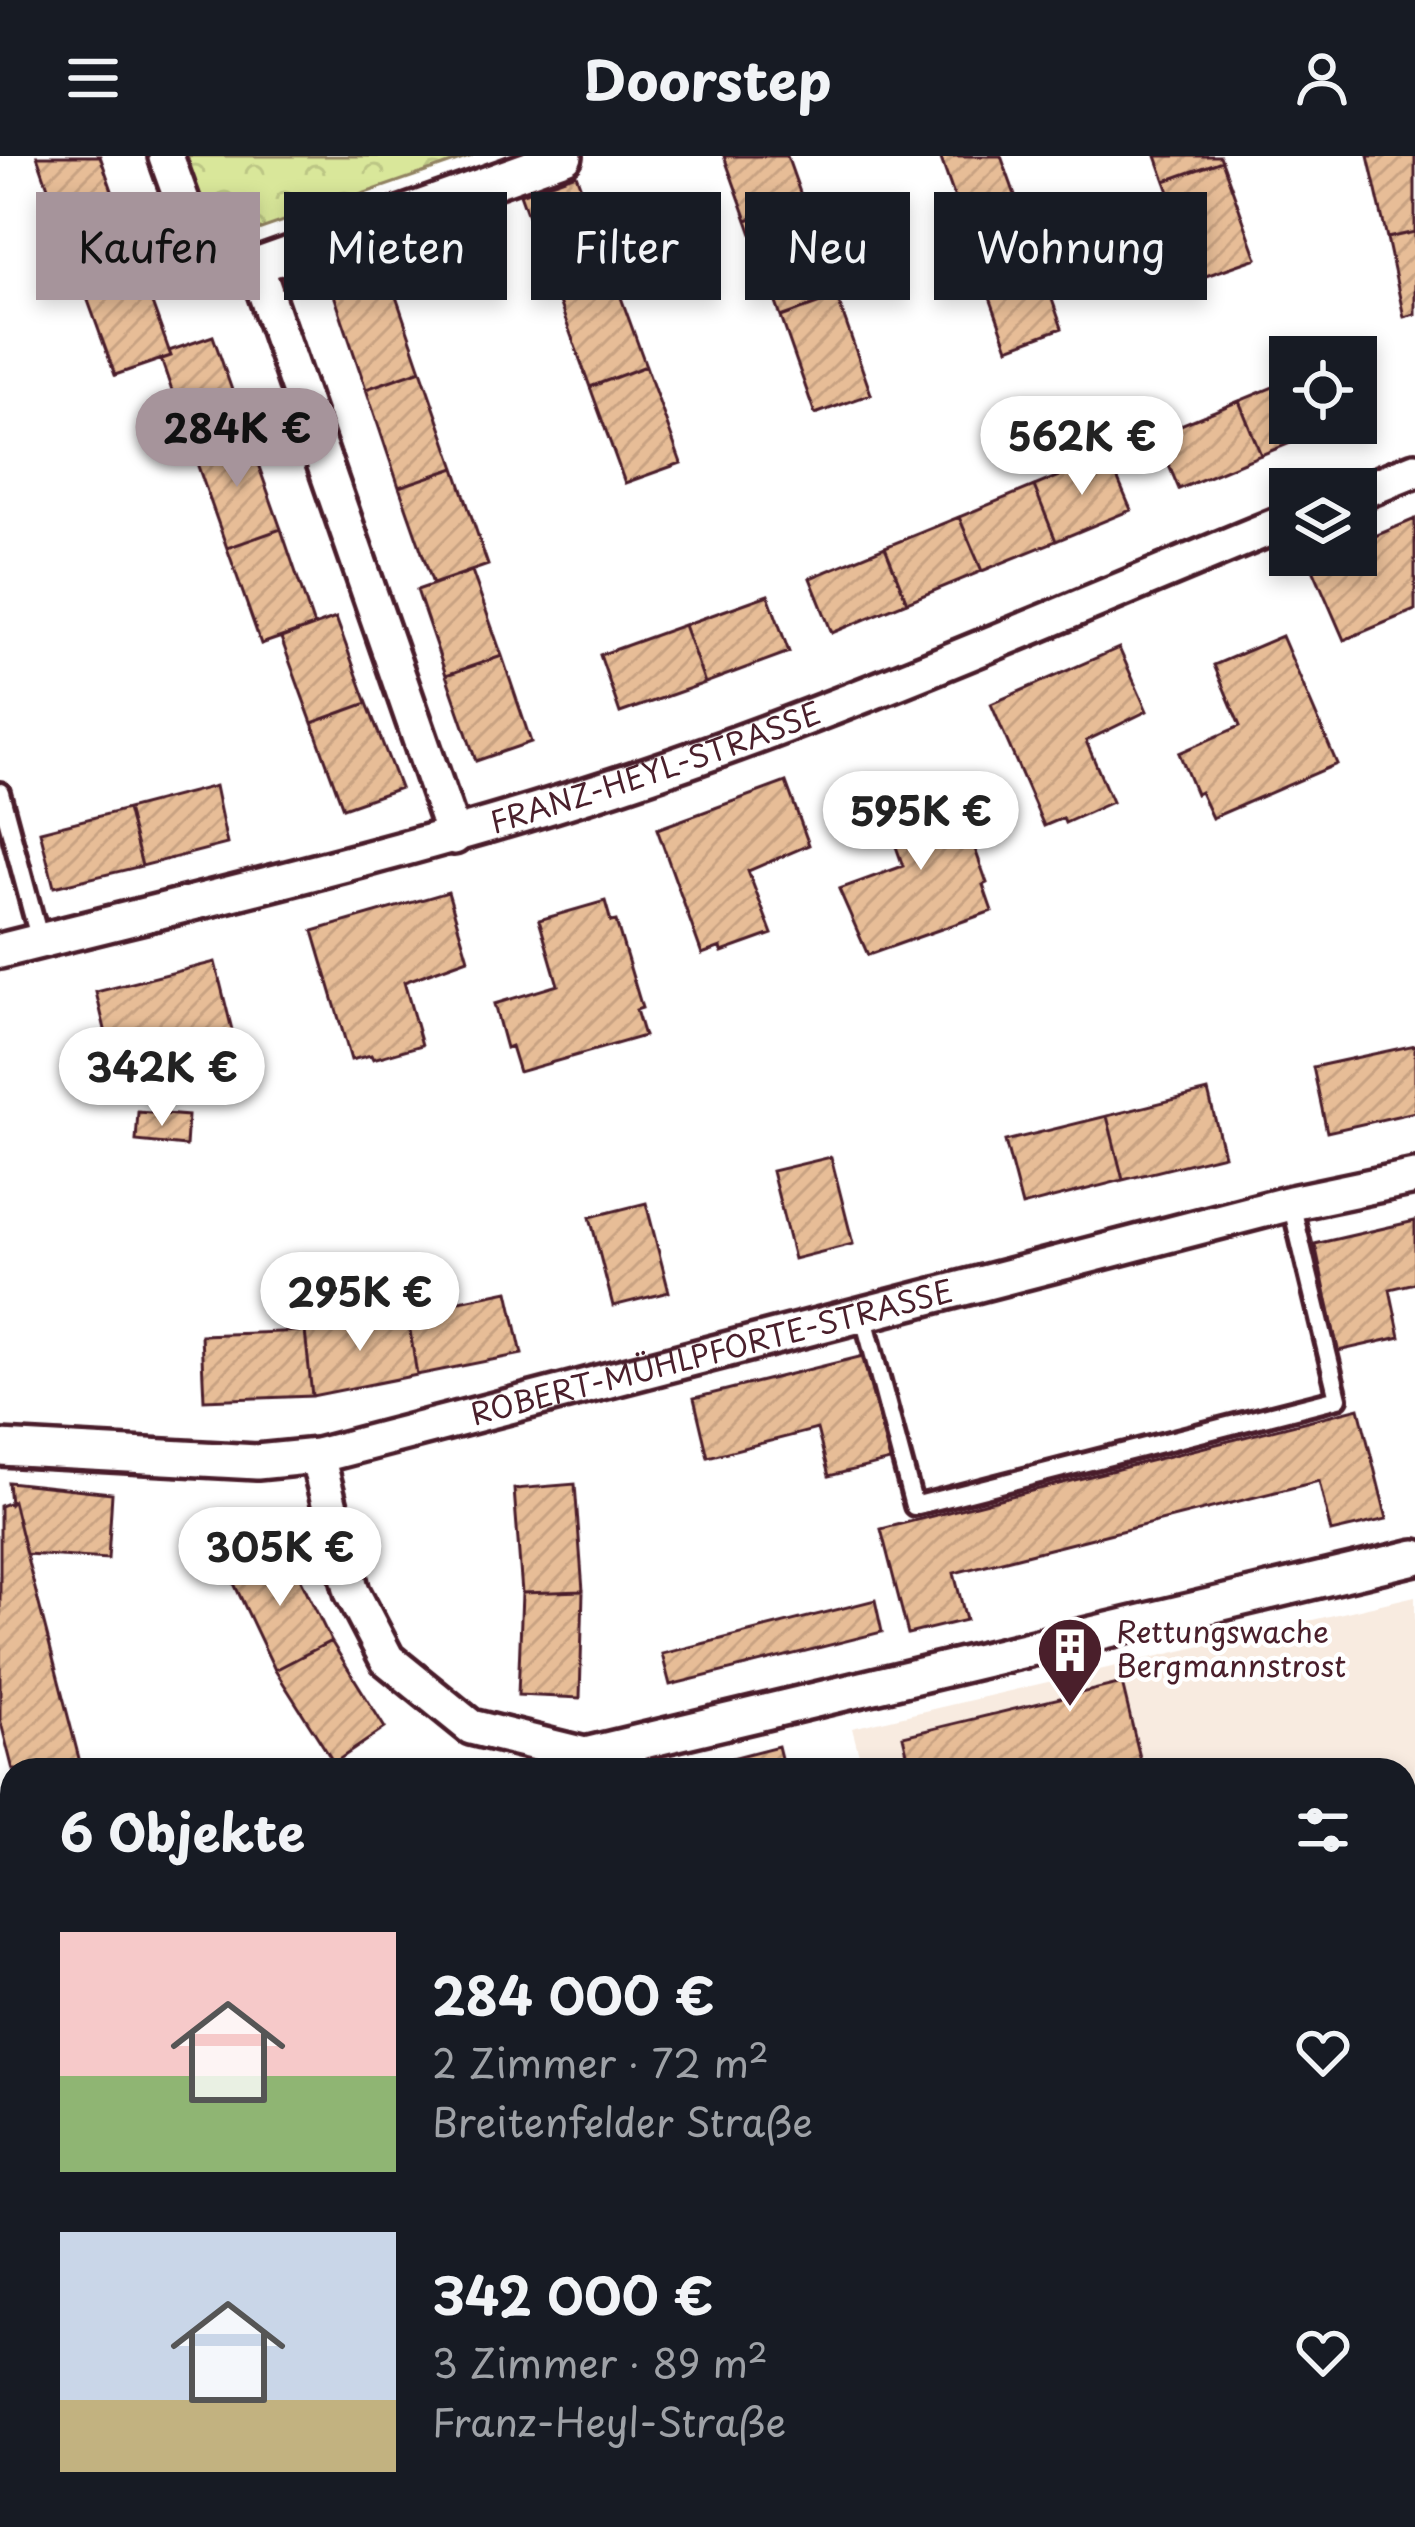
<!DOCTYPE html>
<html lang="de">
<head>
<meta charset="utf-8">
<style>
	:root { --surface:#171b24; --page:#242831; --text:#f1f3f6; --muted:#9ea1a6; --accent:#a6949b }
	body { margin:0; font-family:"Playpen Sans",sans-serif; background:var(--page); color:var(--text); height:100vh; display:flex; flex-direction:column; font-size:45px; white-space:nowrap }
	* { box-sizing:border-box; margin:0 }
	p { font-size:39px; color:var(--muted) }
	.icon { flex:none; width:66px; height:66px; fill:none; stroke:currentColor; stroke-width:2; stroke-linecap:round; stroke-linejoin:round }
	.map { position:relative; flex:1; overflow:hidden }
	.panel { position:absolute; left:0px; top:1602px; width:1416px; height:771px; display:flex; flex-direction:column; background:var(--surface); border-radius:36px 36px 0 0; box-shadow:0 6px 18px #0003 }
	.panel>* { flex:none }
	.guide { position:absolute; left:36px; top:36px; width:1344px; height:108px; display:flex; gap:24px }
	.buttons { position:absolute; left:1269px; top:180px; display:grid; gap:24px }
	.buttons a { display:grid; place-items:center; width:108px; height:108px; border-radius:0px; background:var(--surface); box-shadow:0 6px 18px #0003; font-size:60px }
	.price { position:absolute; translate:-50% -102px; padding:0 27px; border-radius:42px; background:#fff; color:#222; font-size:39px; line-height:78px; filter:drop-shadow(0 3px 6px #0008) }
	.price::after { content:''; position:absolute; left:50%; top:72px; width:36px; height:27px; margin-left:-18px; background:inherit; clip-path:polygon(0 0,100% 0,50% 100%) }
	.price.on { background:var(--accent); color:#111 }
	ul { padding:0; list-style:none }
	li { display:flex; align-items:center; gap:36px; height:300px; padding:0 60px }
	li span { display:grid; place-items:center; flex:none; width:336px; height:240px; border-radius:0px; color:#555 }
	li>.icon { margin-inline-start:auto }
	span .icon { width:144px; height:144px; fill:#fffc; stroke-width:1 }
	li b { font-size:51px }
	h2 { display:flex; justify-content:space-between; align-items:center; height:144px; padding:0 60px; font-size:51px }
	.tag { padding:0 42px; border-radius:0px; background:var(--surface); box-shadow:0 6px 18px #0003; font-size:42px; line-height:108px }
	.tag.on { background:var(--accent); color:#111 }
	header { display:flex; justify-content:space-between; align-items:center; height:156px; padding:0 60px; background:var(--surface); font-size:54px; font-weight:700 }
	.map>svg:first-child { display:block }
	.built { fill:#f8ebe0 }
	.forest { fill:url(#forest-crowns); stroke:#928362; stroke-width:3 }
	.building { fill:url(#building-hatch); stroke:#4a1f2b; stroke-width:3 }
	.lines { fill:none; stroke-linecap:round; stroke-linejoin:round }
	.lane-casing { stroke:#4a1f2b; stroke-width:26 }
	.street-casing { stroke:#4a1f2b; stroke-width:42 }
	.primary-casing { stroke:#4a1f2b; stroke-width:63 }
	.lane { stroke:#fff; stroke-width:16 }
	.street { stroke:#fff; stroke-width:33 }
	.primary { stroke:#f9e181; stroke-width:54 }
	.tram { stroke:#4a1f2b; stroke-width:3 }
	.labels { text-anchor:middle; stroke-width:9; stroke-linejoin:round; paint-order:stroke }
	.street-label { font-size:30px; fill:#4a1f2b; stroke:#fff }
	.poi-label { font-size:30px; fill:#4a1f2b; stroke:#fff; text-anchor:start }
</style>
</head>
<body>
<header><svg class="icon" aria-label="menu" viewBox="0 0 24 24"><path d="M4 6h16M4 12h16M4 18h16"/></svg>Doorstep<svg class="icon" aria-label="person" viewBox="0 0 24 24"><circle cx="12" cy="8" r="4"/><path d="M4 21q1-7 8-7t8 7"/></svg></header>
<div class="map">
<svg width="1415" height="2371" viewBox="0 0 1415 2371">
	<defs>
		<pattern id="forest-crowns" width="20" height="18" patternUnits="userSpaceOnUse" patternTransform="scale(3)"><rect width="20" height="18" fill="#d9e79a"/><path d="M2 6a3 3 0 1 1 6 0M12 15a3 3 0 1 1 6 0" fill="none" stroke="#bcc685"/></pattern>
		<pattern id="building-hatch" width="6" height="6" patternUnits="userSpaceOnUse" patternTransform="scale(3)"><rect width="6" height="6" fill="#e7bd97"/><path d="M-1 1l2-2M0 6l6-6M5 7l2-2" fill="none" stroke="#c8a282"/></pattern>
	</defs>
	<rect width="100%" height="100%" fill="#fff"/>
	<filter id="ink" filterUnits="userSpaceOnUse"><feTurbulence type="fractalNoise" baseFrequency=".00833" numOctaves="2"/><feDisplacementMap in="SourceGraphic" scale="24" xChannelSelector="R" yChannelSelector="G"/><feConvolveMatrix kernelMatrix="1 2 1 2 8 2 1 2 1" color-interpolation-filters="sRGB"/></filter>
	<g filter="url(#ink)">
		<!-- built -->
		<path class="built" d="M1415 1440V2371H212L209 2361H1404V1614H863L852 1572Z
			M0 1866 12 1903V2037L0 1992Z"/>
		<!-- forest -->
		<path class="forest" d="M182 0H472L212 90Z"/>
		<!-- building -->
		<path class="building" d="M37 0H100L130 86 74 106Z
			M724 0H787L803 45 747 64Z
			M940 0H1001L1028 75 973 94Z
			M1156 0H1220L1222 5 1165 25Z
			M1368 0H1415V76L1387 82Z
			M1222 5 1257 102 1200 122 1165 25Z
			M576 18 611 114 555 135 520 38Z
			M803 45 837 141 781 161 747 64Z
			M1028 75 1062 172 1008 192 973 94Z
			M1415 76V158L1404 161 1387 82Z
			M130 86 171 200 115 219 74 106Z
			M611 114 646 210 590 231 555 135Z
			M388 117 421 214 366 233 333 136Z
			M837 141 871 238 815 258 781 161Z
			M213 180 247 277 193 296 161 203 171 200 169 195Z
			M646 210 681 307 625 327 590 231Z
			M421 214 455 312 399 331 366 233Z
			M1290 224V267H1339L1261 299 1239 245Z
			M1239 245 1261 299 1179 333 1156 279Z
			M247 277 281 373 227 392 193 296Z
			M1108 300 1131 354 1056 385 1034 330Z
			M455 312 488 409 433 428 399 331Z
			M1034 330 1056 385 982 415 959 361Z
			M959 361 982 415 907 446 885 391Z
			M1415 363V454L1344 484 1311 408 1331 399H1356V388Z
			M281 373 314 470 261 488 227 392Z
			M885 391 907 446 832 477 810 422Z
			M472 415 502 500 446 519 417 434Z
			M768 439 789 496 705 527 684 469Z
			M336 462 367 547 312 567 281 482Z
			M684 469 705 527 620 557 600 499Z
			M1282 480 1337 608 1212 662 1200 636 1196 638 1179 597 1240 570 1214 509Z
			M1119 492 1147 555 1086 585 1112 646 1065 667 1063 662 1044 670 991 548Z
			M502 500 531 586 476 605 446 519Z
			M367 547 400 632 343 652 312 567Z
			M945 623 952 644 957 642 987 727 983 729 992 755 868 799 839 733 903 710 880 646Z
			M786 626 809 689 748 715 772 778 722 796 721 791 702 798 657 673Z
			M215 630 227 688 142 710 127 653Z
			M127 653 142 710 54 731 40 675Z
			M448 736 468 803 404 826 422 889 373 903 371 899 351 904 313 775Z
			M605 745 611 766 616 765 642 852 636 854 644 880 519 916 511 890 506 892 494 848 558 829 539 764Z
			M215 806 235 886 115 915 96 836Z
			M1415 889V956L1327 976 1313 911Z
			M1208 935 1224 999 1123 1024 1107 960Z
			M138 956 188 960 186 990 136 985Z
			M1107 960 1123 1024 1022 1050 1005 985Z
			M831 1001 853 1088 794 1103 772 1015Z
			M646 1047 669 1136 613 1150 590 1061Z
			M1415 1065V1127L1390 1133 1400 1181 1338 1195 1315 1088Z
			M508 1135 522 1198 417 1219 407 1156Z
			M407 1156 417 1219 312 1240 305 1175Z
			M305 1175 312 1240 204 1244 201 1179Z
			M863 1200 890 1305 829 1320 817 1273 708 1301 694 1242Z
			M1359 1252 1387 1363 1331 1376 1319 1325 954 1417 966 1464 908 1478 881 1373Z
			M8 1326 112 1337 108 1403 26 1398 13 1345 10 1348Z
			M575 1328 583 1435 522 1437 514 1333Z
			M13 1345 26 1398 82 1614H13L0 1563V1350Z
			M286 1393 331 1485 275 1514 230 1419Z
			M583 1435 580 1542 518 1539 522 1437Z
			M875 1444 882 1476 670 1529 662 1498Z
			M331 1485 385 1572 334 1607 275 1514Z
			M1122 1527 1143 1614H911L903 1580Z
			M778 1590 784 1614H722L720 1605Z
			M1415 1797V2272L1404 2275V1800Z
			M641 2361H1102L1104 2371H928L927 2365 903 2371H643Z
			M1233 2361H1353L1355 2371H1236Z"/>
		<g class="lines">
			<defs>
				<path id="lane" d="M0 636 40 785
					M863 1158 914 1350 1338 1242 1291 1047
					M1404 1765 1415 1763"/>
				<g id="street">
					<path d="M166 0 203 103 256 110 454 681"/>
					<path d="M256 110 565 0"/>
					<path d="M1356 338 1415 314"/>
					<path id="s1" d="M0 795C206 743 412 696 614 630 844 555 1066 455 1290 364"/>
					<path id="s2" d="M0 1292 257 1306 317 1300 1291 1047 1415 1021"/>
					<path d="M317 1300 352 1436 387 1503 471 1571 585 1599 1415 1401"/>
					<path d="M1404 1656 1415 1653"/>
				</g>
				<path id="primary" d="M0 1801 12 1840
					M0 2090 12 2136
					M61 2361 64 2371
					M170 2361 172 2371"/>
			</defs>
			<!-- lane casing -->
			<use href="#lane" class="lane-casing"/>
			<!-- street casing -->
			<use href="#street" class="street-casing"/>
			<!-- primary casing -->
			<use href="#primary" class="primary-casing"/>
			<!-- lane -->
			<use href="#lane" class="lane"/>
			<!-- street -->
			<use href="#street" class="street"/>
			<!-- primary -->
			<use href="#primary" class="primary"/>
			<!-- tram -->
			<path class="tram" d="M0 1899 12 1942
				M0 1954 12 1994
				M107 2361 109 2371"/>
		</g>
	</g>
	<!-- icons -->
	<defs>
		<symbol id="building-pin" viewBox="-11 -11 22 30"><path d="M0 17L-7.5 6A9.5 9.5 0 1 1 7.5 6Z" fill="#4a1f2b" stroke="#fff"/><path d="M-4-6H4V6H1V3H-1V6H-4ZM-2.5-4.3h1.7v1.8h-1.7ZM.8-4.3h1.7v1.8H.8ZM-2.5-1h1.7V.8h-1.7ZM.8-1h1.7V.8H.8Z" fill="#fff"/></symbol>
	</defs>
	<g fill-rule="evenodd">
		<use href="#building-pin" x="1032" y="1456" width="76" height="104"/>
	</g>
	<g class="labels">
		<!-- street labels -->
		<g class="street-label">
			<text dy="10" stroke="none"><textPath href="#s1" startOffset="681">FRANZ-HEYL-STRASSE</textPath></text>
			<text dy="10" stroke="none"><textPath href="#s2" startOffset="726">ROBERT-MÜHLPFORTE-STRASSE</textPath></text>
		</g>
		<!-- poi labels -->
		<g class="poi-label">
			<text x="1116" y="1487">Rettungswache<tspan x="1116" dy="34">Bergmannstrost</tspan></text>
		</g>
	</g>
</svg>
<div class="buttons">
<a><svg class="icon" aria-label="locate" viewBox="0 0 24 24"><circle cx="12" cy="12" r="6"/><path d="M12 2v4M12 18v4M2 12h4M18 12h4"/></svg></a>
<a><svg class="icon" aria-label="layers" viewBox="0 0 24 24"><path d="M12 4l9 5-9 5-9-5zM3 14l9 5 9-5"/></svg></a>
</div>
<b class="price on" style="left:237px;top:334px">284K €</b>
<b class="price" style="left:1082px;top:342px">562K €</b>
<b class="price" style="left:921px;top:717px">595K €</b>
<b class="price" style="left:162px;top:973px">342K €</b>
<b class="price" style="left:360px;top:1198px">295K €</b>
<b class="price" style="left:280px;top:1453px">305K €</b>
<div class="guide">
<a class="tag on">Kaufen</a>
<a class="tag">Mieten</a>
<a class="tag">Filter</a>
<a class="tag">Neu</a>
<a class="tag">Wohnung</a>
</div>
<section class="panel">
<h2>6 Objekte<svg class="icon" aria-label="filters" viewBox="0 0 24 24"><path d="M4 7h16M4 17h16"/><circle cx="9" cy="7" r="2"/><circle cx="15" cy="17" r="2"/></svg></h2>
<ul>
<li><span style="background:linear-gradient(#f6c9c9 60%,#8fb573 0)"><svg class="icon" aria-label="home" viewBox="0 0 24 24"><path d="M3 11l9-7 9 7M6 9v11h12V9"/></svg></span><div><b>284 000 €</b><p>2 Zimmer · 72 m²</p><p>Breitenfelder Straße</p></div><svg class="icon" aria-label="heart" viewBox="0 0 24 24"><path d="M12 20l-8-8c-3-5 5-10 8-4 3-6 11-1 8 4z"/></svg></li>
<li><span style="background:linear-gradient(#c9d6e8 70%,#c2b280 0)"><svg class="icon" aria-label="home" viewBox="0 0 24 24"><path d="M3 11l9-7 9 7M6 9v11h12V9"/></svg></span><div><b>342 000 €</b><p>3 Zimmer · 89 m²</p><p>Franz-Heyl-Straße</p></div><svg class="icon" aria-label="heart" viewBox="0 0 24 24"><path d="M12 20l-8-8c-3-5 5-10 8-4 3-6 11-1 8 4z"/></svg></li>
</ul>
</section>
</div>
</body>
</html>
